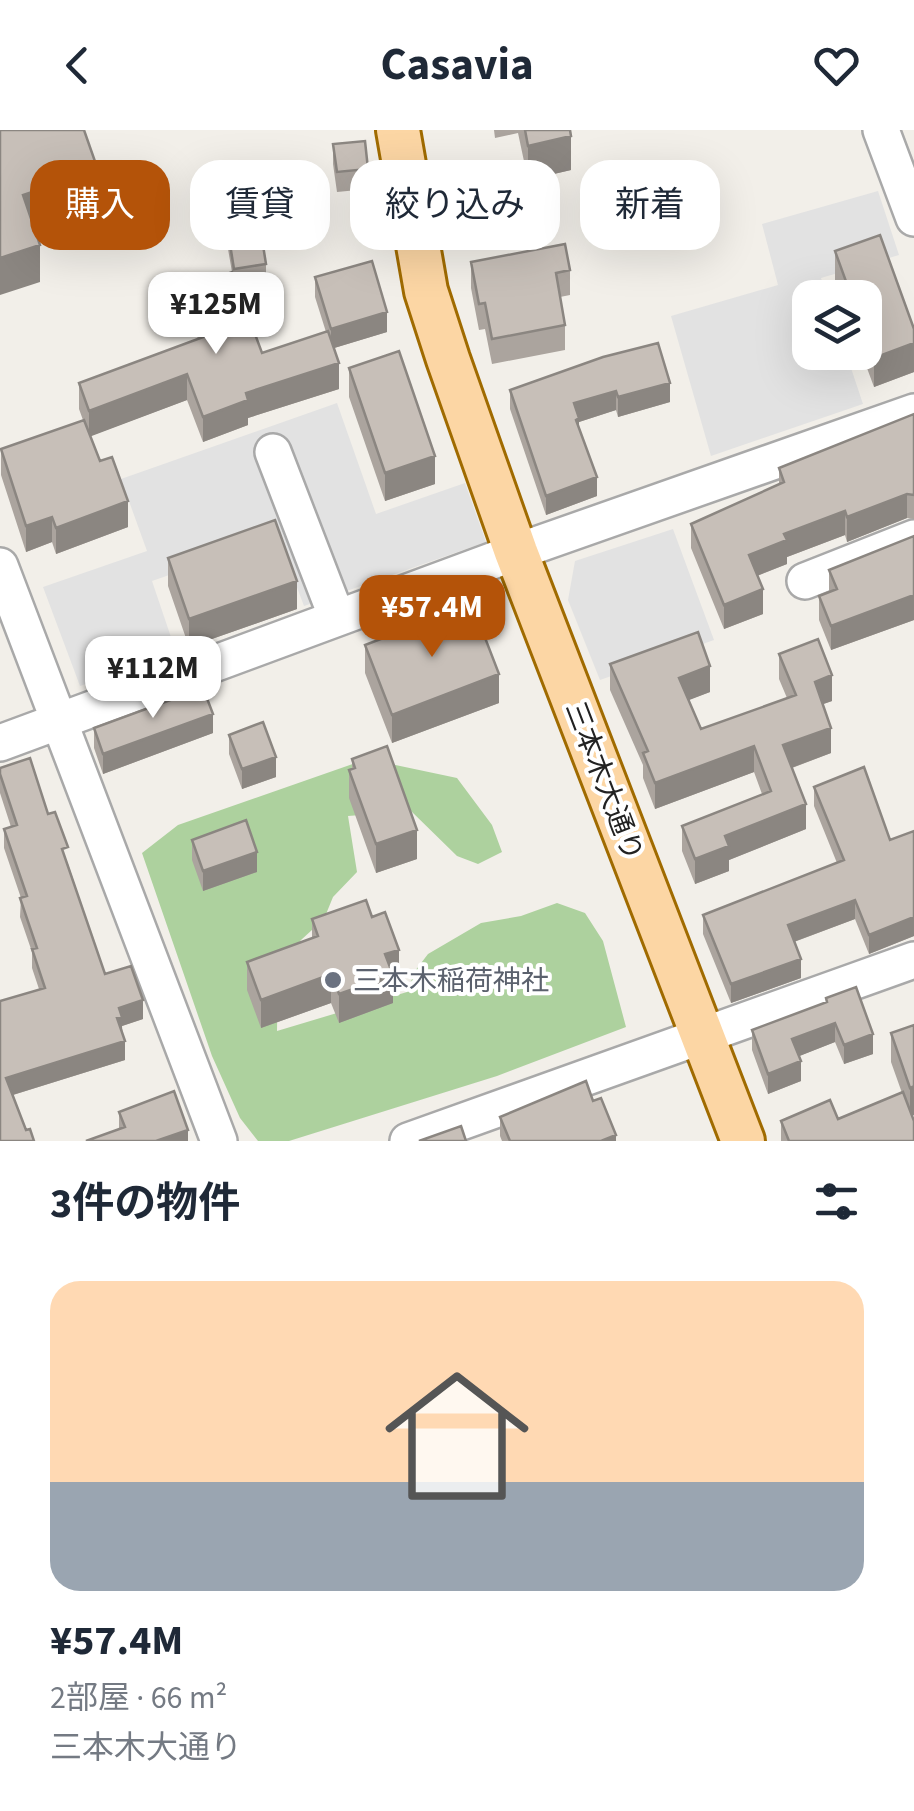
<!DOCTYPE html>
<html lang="ja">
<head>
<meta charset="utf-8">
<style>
	:root { --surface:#fff; --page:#f2f2f3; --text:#1f2937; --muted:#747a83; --accent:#b45309 }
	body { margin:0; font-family:"Source Sans 3","Noto Sans JP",sans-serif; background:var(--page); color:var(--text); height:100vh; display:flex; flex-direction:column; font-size:38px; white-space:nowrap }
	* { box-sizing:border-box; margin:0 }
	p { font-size:32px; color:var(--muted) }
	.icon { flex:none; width:55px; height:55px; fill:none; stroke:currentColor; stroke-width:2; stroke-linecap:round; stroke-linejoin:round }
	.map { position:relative; height:1011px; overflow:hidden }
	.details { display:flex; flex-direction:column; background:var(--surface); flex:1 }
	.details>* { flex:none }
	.guide { position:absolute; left:30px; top:30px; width:855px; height:90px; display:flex; gap:20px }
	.buttons { position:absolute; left:792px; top:150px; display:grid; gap:20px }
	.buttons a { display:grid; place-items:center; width:90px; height:90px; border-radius:20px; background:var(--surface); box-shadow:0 10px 40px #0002; font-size:50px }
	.price { position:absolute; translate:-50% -85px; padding:0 22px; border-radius:20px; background:#fff; color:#222; font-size:32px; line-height:65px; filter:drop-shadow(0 2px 5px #0008) }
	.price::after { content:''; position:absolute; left:50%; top:60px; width:30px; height:22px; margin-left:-15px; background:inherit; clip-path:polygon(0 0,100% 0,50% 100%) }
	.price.on { background:var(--accent); color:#fff }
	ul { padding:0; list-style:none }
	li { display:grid; align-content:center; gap:20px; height:530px; padding:0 50px }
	li span { display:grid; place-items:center; height:310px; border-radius:30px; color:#555 }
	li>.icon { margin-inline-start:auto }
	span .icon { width:180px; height:180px; fill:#fffc; stroke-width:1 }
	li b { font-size:42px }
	h2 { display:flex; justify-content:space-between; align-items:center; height:120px; padding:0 50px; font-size:42px }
	.tag { padding:0 35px; border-radius:30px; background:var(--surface); box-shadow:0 10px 40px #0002; font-size:35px; line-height:90px }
	.tag.on { background:var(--accent); color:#fff }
	header { display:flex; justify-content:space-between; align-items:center; height:130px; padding:0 50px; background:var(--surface); font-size:45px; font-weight:700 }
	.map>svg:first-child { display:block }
	.forest { fill:#add19e }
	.parking { fill:#e2e2e2 }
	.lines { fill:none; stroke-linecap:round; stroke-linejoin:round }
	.minor-casing { stroke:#a9a9a9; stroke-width:40 }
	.major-casing { stroke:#a06b00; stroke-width:48 }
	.minor { stroke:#fff; stroke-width:35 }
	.major { stroke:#fcd6a4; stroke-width:42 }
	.wall { fill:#aba49e }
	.shaded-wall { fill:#8b8681 }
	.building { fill:#c7bfb8; stroke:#8b8681; stroke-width:2.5 }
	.worship-dot { fill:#6b7280; stroke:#fff; stroke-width:4 }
	.labels { text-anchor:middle; stroke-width:8; stroke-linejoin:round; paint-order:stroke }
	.street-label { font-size:28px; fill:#222; stroke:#fff }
	.worship-label { font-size:28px; fill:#5b616d; stroke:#fff; text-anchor:start }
</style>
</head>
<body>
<header><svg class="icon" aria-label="back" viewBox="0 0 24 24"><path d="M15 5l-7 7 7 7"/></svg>Casavia<svg class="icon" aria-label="heart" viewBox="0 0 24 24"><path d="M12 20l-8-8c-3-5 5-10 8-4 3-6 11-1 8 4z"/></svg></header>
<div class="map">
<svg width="914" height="1011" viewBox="0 0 914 1011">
	<rect width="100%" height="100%" fill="#f2efe9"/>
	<!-- forest -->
	<path class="forest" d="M367 629 457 648 492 695 502 722 478 734 457 726 411 681 348 686 357 742 333 767 324 789 301 810 278 839 277 901 407 862 415 841 428 824 481 793 521 786 557 773 585 783 603 811 626 897 497 946 289 1011H258L240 988 212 926 142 723 178 695Z"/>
	<!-- parking -->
	<path class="parking" d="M878 61 899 125 821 148 827 167 810 168V222L846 223 863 274 711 326 671 186 778 155 762 94Z
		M337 273 376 384 465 353 486 412 304 476 278 407 152 451 176 522 80 556 43 457 147 421 121 349Z
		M673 399 714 510 600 550 568 470 575 431Z"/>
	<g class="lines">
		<defs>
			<path id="minor" d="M881 0 914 88
				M273 322 337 488
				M0 436 219 1011
				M805 451 914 408
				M0 613 516 422 914 282
				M408 1011 914 830"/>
			<path id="major" d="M398 0 426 161 448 229 516 422 743 1011"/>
		</defs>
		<!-- minor casing -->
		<use href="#minor" class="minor-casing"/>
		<!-- major casing -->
		<use href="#major" class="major-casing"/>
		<!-- minor -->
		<use href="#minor" class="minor"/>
		<!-- major -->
		<use href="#major" class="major"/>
	</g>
	<!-- wall -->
	<path class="wall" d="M494 0H570L571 40 528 50 518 3 495 8Z
		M333 14 368 39V59L337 62 333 34Z
		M224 77 266 134V153L238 158 262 223 326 202 315 167V147L387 202 334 218 339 259 248 288V295L203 312 187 270 90 306 128 397 56 424 52 412 26 422 1 345V319L83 290 79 279V253L198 209 189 183V158L232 142 224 96Z
		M835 121 914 199V242L874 257 861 222H865V168H841L835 150Z
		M471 132 570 140V165L560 167 565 195V220L492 234 485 199 479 200 471 158Z
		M603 227 670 272 618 287 616 280 579 292V299L597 366 546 385 510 279V260Z
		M349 238 435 354 385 371 349 267Z
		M914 284V389L907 388 847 412 845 405 787 427V434L757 446 763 484 724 499 691 418V394L779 355V338Z
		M914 406V490L831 520 819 490V466L829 462V440Z
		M168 428 297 479 189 517 168 456Z
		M365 515 499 573 392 613 365 543Z
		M779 524 832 571 823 574 831 623 792 638 806 699 729 730V741L695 754 682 721V696L762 664 754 642 655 679 643 648V635L610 560V534L710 562 688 570 701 599 787 568 779 549Z
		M94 598 213 603 103 644 94 618Z
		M229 605 276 647 242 659 229 624Z
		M352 629 417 729 376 743 349 668V640L352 639Z
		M0 638 48 684 68 734 105 844 143 889 122 896 125 930 13 965 0 1011 39 859 32 838V822L20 787 21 768 4 718V699L11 697 0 663Z
		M814 657 890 710 914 701V806L869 824 855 789 794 812 801 848 731 873 703 804V785L837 733 814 676Z
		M192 710 257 742 203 761 192 730Z
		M372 787 399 848 393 850V873L339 893 331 873 261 898 247 860V832L312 808V789Z
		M826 868 873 924 844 934 835 912 799 926 801 951 768 964 752 920V900L826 872Z
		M914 895V985L912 986 914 1011H781V991L838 989 902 963 891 932V903Z
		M119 982 188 1011 119 999Z
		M500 987 616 1011H502L500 1006Z"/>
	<!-- shaded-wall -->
	<path class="shaded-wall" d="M571 6V40L528 50V16Z
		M98 40V77L23 102V65Z
		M40 115V152L0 165V128Z
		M387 182V202L331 219V199Z
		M914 213V242L874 257V228Z
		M339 233V259L248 288V295L203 312V287L246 263Z
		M187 244V270L89 307V281Z
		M670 253V272L618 287V267Z
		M616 261V280L579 292V308L574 273Z
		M435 326V354L385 371V343Z
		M597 347V366L546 385V366Z
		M907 364V388L847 412V387Z
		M128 371V397L56 424V398Z
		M845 381V405L787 427V434L749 449V425L784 404Z
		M52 387V412L26 422V396Z
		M297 451V479L189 517V489Z
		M763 459V484L724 499V475Z
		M914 465V490L831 520V496Z
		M710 536V562L679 574V548Z
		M499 544V573L392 613V585Z
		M832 545V571L815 577V552Z
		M213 584V603L103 644V624Z
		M831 598V623L783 641V615Z
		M754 616V642L655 679V653Z
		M276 627V647L242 659V639Z
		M806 674V699L729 730V741L695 754V729L725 706Z
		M417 700V729L376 743V714Z
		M257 722V742L203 761V741Z
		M855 770V789L788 814V795Z
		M914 787V806L869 824V805Z
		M399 820V848L393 850V873L339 893V864L385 824Z
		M801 829V848L731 873V854Z
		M331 844V873L261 898V870Z
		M143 870V889L122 896V905L117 888 119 878Z
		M835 893V912L792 929V909Z
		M873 904V924L844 934V915Z
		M125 911V930L6 967V948Z
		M801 931V951L768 964V944Z
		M914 956V985L910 986V958Z
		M188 1000V1011H156Z
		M616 1005V1011H601Z"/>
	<!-- building -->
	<path class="building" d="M0 0H84L98 40 23 65 40 115 0 128Z
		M525 0H570L571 6 528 16Z
		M365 11 368 39 337 42 333 14Z
		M256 71 266 134 234 139 224 77Z
		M880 105 914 199V213L874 228 865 204V168H852L835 121Z
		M565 114 570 140 556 143 565 195 492 209 485 173 479 174 471 132Z
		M372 131 387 182 331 199 315 147Z
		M232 142 262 223 328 201 339 233 246 263 248 270 203 287 187 244 89 281 79 253 206 206 189 158Z
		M658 213 670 253 618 267 616 261 574 273 579 288 576 290 597 347 546 366 510 260 603 227Z
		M399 221 435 326 385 343 349 238Z
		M914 284V365L907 364 847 387 845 381 784 404 787 410 749 425 763 459 724 475 691 394 784 352 779 338Z
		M84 290 100 331 112 327 128 371 56 398 52 387 26 396 1 319Z
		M275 390 297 451 189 489 168 428Z
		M914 406V465L831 496 819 466 837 459 829 440Z
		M472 474 499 544 392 585 365 515Z
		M698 502 710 536 679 548 701 599 796 565 779 524 818 509 832 545 815 552 831 598 783 615 806 674 725 706 729 716 695 729 682 696 771 661 754 616 655 653 643 623 648 621 610 534Z
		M203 558 213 584 103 624 94 598Z
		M263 592 276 627 242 639 229 605Z
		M387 616 417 700 376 714 349 640 355 638 352 629Z
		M30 628 48 684 55 682 68 717 62 719 105 844 131 836 143 870 119 878 122 887 117 888 125 911 6 948 26 1000 30 999 34 1011H0V871L45 858 32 819 37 818 20 768 27 766 4 699 17 695 0 644V638Z
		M864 637 890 710 914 701V787L869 805 855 770 788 795 801 829 731 854 703 785 844 730 814 657Z
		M246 690 257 722 203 741 192 710Z
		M366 770 372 787 385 782 399 820 385 824 393 845 339 864 331 844 261 870 247 832 318 806 312 789Z
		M856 857 873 904 844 915 835 893 792 909 801 931 768 944 752 900 827 872 826 868Z
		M914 895V956L910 958 891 903Z
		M586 951 593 971 601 968 616 1005 601 1011H510L500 987Z
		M174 961 188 1000 156 1011H86L125 997 119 982Z
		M903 962 914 991V1011H789L781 991 830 970 838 989Z
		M461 996 466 1011H419Z"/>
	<!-- markers -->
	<circle class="worship-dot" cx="333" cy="850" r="10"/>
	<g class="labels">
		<!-- street labels -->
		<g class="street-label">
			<text transform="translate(605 651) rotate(69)" y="10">三本木大通り</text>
		</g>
		<!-- worship labels -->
		<g class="worship-label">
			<text x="353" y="860">三本木稲荷神社</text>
		</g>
	</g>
</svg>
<div class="buttons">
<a><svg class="icon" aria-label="layers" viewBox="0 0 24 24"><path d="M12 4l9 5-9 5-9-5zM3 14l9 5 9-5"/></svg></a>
</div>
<b class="price" style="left:216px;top:227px">¥125M</b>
<b class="price on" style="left:432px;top:530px">¥57.4M</b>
<b class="price" style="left:153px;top:591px">¥112M</b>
<div class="guide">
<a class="tag on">購入</a>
<a class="tag">賃貸</a>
<a class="tag">絞り込み</a>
<a class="tag">新着</a>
</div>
</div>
<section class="details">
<h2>3件の物件<svg class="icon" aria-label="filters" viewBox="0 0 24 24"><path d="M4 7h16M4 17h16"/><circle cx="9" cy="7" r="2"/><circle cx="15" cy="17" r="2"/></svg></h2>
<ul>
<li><span style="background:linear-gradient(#ffd9b3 65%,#9aa5b1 0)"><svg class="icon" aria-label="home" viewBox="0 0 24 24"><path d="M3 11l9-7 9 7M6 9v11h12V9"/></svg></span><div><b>¥57.4M</b><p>2部屋 · 66 m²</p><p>三本木大通り</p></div></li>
</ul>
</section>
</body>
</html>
